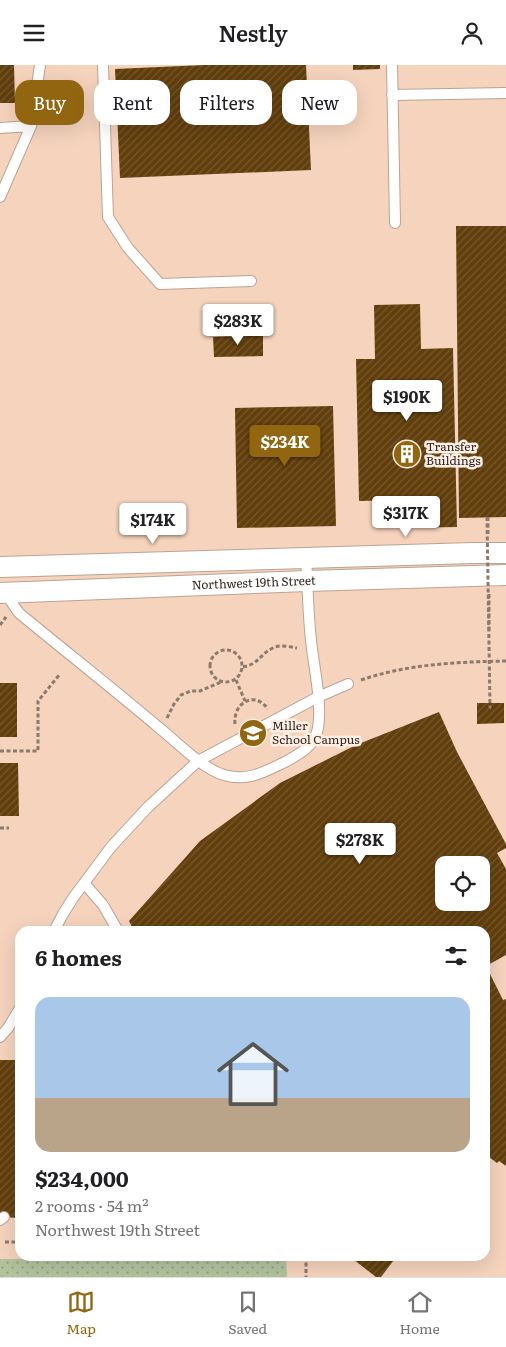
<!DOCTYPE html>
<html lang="en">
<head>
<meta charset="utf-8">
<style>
	:root { --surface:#fff; --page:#f2f2f2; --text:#202124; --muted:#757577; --line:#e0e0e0; --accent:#926611 }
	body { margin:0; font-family:Literata,serif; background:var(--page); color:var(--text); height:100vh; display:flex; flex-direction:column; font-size:19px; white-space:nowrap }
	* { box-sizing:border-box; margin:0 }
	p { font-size:16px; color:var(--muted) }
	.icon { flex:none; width:28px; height:28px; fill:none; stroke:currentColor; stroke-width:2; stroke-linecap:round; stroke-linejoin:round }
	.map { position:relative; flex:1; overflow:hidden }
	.details { position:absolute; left:15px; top:861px; width:475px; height:335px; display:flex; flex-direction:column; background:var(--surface); border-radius:15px; box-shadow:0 5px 20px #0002 }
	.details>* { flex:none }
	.top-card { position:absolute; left:15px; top:15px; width:476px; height:45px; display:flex; gap:10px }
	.controls { position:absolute; left:435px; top:791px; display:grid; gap:10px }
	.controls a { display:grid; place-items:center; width:55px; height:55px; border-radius:10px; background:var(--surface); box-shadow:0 5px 20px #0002; font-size:25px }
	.price { position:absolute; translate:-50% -42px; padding:0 11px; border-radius:5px; background:#fff; color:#222; font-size:16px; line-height:32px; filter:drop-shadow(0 1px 2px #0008) }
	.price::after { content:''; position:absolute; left:50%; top:30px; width:15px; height:11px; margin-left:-8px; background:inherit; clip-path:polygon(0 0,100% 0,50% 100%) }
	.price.selected { background:var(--accent); color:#fff }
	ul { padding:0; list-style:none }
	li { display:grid; align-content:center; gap:10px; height:265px; padding:0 20px }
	li span { display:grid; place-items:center; height:155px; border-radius:15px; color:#555 }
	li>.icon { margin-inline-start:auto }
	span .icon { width:90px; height:90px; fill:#fffc; stroke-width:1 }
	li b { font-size:21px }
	h2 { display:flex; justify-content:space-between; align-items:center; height:60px; padding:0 20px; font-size:21px }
	.pill { padding:0 18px; border-radius:15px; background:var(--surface); box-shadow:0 5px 20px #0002; font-size:18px; line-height:45px }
	.pill.selected { background:var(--accent); color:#fff }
	header { display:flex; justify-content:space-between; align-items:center; height:65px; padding:0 20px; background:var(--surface); font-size:22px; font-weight:600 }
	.dock { display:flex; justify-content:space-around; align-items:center; height:70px; border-top:1px solid var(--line); background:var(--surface); font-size:14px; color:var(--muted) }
	.dock a { display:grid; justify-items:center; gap:2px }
	.dock .selected { color:var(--accent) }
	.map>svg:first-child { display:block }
	.built { fill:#f5d3bd; fill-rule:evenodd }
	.grass { fill:url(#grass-dots) }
	.building { fill:url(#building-hatch); fill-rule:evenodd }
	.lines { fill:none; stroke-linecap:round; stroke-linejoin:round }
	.service-casing { stroke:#bda393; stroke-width:12 }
	.minor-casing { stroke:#bda393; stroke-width:22 }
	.path { stroke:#8c7a6e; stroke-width:3; stroke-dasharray:4 2.5; stroke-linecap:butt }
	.service { stroke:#fff; stroke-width:10 }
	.minor { stroke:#fff; stroke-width:20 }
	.path-bridge { stroke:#8c7a6e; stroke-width:3; stroke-dasharray:4 2.5; stroke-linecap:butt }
	.labels { text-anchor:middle; stroke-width:5; stroke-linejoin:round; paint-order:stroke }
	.poi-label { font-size:12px; fill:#312720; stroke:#feeee3; text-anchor:start }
	.street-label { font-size:12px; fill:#312720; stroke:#feeee3 }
</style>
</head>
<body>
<header><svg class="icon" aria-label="menu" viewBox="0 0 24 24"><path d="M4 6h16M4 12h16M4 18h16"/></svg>Nestly<svg class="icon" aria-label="person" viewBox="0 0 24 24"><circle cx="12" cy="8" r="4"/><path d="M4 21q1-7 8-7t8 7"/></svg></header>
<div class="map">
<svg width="506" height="1212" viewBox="0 0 506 1212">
	<defs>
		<pattern id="grass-dots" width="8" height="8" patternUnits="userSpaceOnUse" patternTransform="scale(1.25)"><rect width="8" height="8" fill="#b3c39e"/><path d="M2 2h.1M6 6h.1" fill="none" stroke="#929e80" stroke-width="1.8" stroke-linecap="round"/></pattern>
		<pattern id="building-hatch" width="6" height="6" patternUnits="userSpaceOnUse" patternTransform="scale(1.25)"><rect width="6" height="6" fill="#623e0c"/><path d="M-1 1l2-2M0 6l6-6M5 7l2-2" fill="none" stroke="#75582f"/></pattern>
	</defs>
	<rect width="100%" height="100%" fill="#fadecd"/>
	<!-- built -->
	<path class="built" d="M0 0H506V1212H0ZM444 800H481V838H444ZM20 866H485V1191H20Z"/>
	<!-- grass -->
	<path class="grass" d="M174 1191H286L287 1212H0V1194L164 1195Z"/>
	<!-- building -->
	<path class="building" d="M0 0H14L15 38H0Z
		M204 0H306L311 105 120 113 115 4Z
		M353 0H380V4L353 5Z
		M456 161H506V452L459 453Z
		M420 239 421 284 453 283 457 462 401 463V435L359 436 356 294H375L374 240Z
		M263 270V291L214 292 213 272Z
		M333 341 336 461 237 463 235 343Z
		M0 618H17V672H0Z
		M477 638H504V658L477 659Z
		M439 647 457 687 506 779V783L497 788 506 804V890L486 901 503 935 506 934V1101L499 1096 497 1098 485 1089V866H134L129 856 200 776 280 718 356 680ZM444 800H481V838H444Z
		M0 698H18L19 751H0Z
		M0 995H20V1153L0 1152Z
		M349 1191H397L381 1212H376Z"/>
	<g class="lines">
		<defs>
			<path id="service" d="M103 0 108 152 128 183 160 219 251 216
				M392 0 395 158
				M392 30 506 28
				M0 63 31 61
				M0 132 31 61 40 0
				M5 528 19 548C65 586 112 623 157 661 176 676 201 703 224 710 248 717 264 707 285 697 299 689 312 683 317 667 323 645 315 607 312 584 308 554 308 524 306 493
				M84 818 103 840 118 866
				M54 866 63 849 73 833 111 782 148 742 198 696 318 632 348 619
				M0 972 8 963 20 943
				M0 1155 4 1152"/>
			<g id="minor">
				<path d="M0 502 473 488H506"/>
				<path id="s1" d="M0 528 307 516 506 510"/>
			</g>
		</defs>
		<!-- service casing -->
		<use href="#service" class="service-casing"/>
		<!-- minor casing -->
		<use href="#minor" class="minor-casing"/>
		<!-- path -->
		<path class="path" d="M488 452V470
			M489 529V567
			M0 560 6 552
			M210 601a16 16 0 1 1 32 0a16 16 0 1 1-32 0Z
			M243 602C259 599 260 589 273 583 280 579 290 582 297 583
			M236 615 245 636
			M361 615C408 599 457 597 506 596
			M490 643H491
			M167 653 174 639 181 630 191 626H200L221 617
			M235 659C233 638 254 625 268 644
			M0 686H38V636L60 609
			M0 763H9
			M5 1177H20
			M306 1191V1212"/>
		<!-- service -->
		<use href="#service" class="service"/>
		<!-- minor -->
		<use href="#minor" class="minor"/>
		<!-- path-bridge -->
		<path class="path-bridge" d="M487 452 490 643"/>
	</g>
	<!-- icons -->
	<defs>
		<symbol id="building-disc" viewBox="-11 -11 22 22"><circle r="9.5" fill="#926611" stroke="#feeee3"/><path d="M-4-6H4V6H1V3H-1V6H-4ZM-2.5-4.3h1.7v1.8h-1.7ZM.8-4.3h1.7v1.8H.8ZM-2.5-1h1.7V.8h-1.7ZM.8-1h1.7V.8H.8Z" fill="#fff"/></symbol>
		<symbol id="university-disc" viewBox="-11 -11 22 22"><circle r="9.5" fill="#926611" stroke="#feeee3"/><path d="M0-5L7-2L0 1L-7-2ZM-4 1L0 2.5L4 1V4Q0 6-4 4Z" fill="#fff"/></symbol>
	</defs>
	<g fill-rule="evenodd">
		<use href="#building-disc" x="391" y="373" width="32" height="32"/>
		<use href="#university-disc" x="237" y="652" width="32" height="32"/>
	</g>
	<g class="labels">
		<!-- poi labels -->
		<g class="poi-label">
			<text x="426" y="386">Transfer<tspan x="426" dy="14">Buildings</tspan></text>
			<text x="272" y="665">Miller<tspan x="272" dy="14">School Campus</tspan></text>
		</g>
		<!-- street labels -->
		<g class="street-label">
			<text dy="4" stroke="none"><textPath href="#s1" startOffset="254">Northwest 19th Street</textPath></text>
		</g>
	</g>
</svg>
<div class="controls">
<a><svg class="icon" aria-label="locate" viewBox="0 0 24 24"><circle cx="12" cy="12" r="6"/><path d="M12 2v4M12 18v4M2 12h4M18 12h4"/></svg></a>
</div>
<b class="price" style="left:238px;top:281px">$283K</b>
<b class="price" style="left:407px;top:357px">$190K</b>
<b class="price selected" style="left:285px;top:402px">$234K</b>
<b class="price" style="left:406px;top:473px">$317K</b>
<b class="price" style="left:153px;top:480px">$174K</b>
<b class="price" style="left:360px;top:800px">$278K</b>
<div class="top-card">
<a class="pill selected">Buy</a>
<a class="pill">Rent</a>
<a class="pill">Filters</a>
<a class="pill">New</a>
</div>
<section class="details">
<h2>6 homes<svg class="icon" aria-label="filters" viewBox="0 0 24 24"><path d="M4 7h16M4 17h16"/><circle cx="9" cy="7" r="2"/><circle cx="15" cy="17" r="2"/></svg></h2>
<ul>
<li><span style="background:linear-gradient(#a9c7e8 65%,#b9a48a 0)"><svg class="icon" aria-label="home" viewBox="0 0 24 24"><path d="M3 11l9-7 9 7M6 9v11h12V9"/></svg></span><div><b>$234,000</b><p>2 rooms · 54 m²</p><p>Northwest 19th Street</p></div></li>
</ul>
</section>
</div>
<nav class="dock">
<a class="selected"><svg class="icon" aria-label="map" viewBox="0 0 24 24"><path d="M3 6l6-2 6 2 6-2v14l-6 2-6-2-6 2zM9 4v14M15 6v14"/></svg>Map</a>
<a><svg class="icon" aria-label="saved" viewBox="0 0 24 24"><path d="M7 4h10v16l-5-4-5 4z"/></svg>Saved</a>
<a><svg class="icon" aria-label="home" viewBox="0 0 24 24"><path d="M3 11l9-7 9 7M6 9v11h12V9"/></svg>Home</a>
</nav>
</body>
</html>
